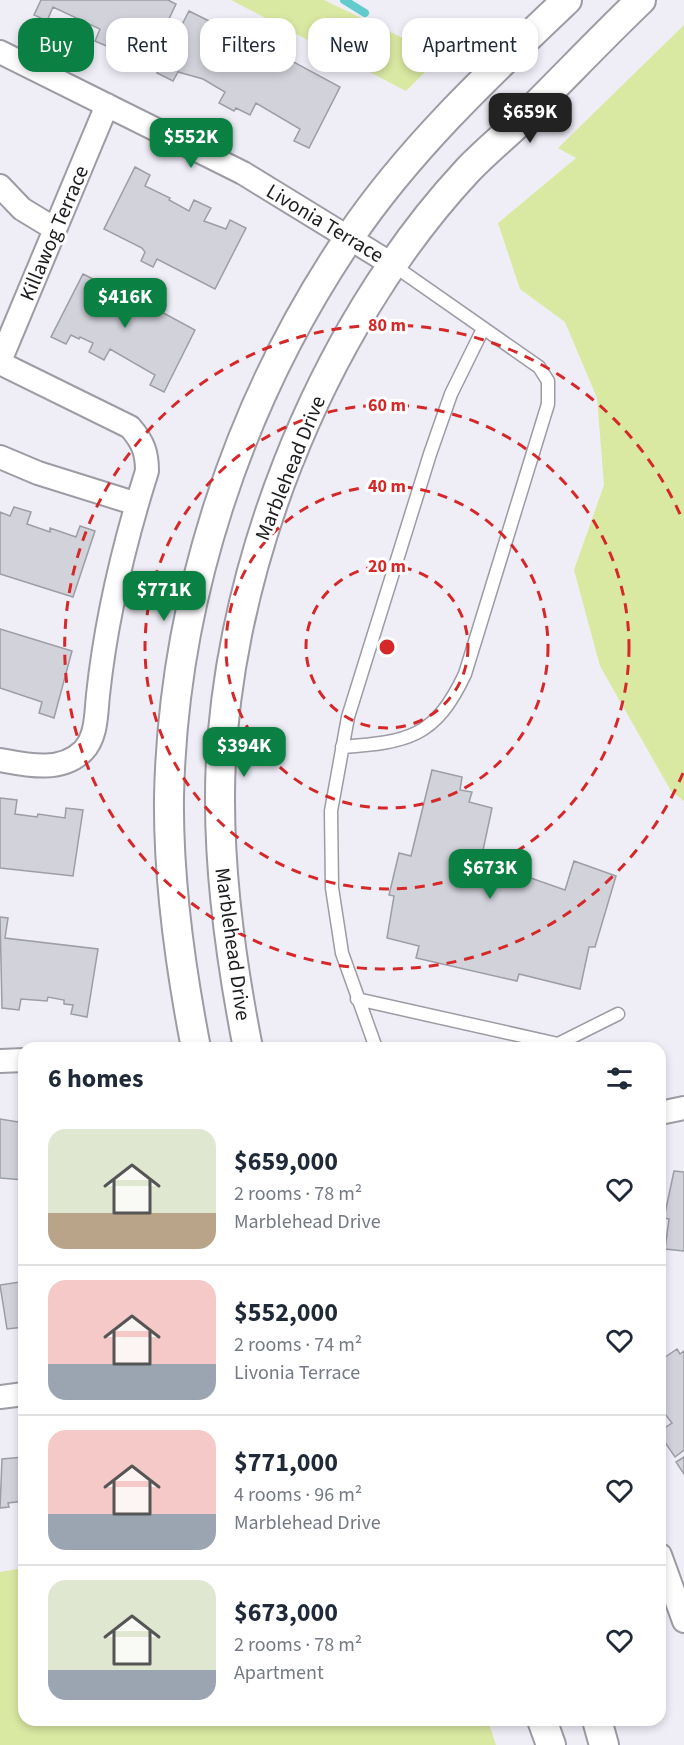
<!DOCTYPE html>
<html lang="en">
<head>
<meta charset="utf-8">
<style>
	:root { --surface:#fff; --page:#f2f2f3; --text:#1f2937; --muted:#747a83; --line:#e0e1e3; --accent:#0b8043 }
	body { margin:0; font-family:"Source Sans 3",sans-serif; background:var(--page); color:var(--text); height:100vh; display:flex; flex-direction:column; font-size:22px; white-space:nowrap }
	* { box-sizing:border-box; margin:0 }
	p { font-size:20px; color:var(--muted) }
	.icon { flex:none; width:33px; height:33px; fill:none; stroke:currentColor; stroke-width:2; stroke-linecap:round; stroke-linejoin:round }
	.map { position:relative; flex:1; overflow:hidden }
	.drawer { position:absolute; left:18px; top:1042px; width:648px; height:684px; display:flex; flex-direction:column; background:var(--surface); border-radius:18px; box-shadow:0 3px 9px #0003 }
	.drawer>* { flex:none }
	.hud { position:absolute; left:18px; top:18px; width:648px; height:54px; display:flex; gap:12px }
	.price { position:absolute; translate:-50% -51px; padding:0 14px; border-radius:12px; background:var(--accent); color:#fff; font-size:20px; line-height:39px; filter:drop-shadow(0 2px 3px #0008) }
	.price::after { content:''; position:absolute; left:50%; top:36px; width:18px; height:14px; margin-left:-9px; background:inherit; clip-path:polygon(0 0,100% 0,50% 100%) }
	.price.selected { background:#222; color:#fff }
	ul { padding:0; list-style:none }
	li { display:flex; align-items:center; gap:18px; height:150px; padding:0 30px }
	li+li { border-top:2px solid var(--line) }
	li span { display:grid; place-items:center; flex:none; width:168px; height:120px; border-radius:18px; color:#555 }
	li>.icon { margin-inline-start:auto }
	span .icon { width:72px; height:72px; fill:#fffc; stroke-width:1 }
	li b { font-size:26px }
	h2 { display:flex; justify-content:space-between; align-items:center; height:72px; padding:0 30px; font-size:26px }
	.tag { padding:0 21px; border-radius:18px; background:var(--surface); box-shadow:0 3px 9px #0003; font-size:21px; line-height:54px }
	.tag.selected { background:var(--accent); color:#fff }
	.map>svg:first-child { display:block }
	.green { fill:#dae9a2 }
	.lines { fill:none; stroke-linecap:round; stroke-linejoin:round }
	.stream { stroke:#61cbce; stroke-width:8 }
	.building { fill:#d1d2da; stroke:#9c9da5; stroke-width:1.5 }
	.service-casing { stroke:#9d9ba3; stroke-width:15 }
	.minor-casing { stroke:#9d9ba3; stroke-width:26 }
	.tertiary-casing { stroke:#9d9ba3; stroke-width:32 }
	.service { stroke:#fff; stroke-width:12 }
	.minor { stroke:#fff; stroke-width:22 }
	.tertiary { stroke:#fff; stroke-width:28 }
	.ring { fill:none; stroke:#d62828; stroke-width:3; stroke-dasharray:10 8 }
	.labels { text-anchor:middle; stroke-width:6; stroke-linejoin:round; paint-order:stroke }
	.street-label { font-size:21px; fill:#1c1b1e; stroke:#fff }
	.centre { fill:#d62828; stroke:#fff; stroke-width:3 }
	.ring-label { font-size:18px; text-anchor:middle; font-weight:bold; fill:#d62828; stroke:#fff; stroke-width:6; stroke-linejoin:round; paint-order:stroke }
</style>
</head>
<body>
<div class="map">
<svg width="684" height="1745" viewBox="0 0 684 1745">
	<rect width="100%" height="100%" fill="#efedf6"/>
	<!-- green -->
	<path class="green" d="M231 0H324L405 39 446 51 406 91Z
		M684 25V801L671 791 600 666 574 570 604 485 597 398 565 322 520 289 498 223 576 158 558 148Z
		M24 1568V1720L488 1721 496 1745H0V1572Z"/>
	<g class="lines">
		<!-- stream -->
		<path class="stream" d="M344 0 365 13"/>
	</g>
	<!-- building -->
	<path class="building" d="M41 0H168L176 4 145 69 131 62 136 51 114 40 111 48 95 41 100 29 53 7 47 21 34 15Z
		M189 11 227 30 229 27 340 87 309 148 294 141 300 129 256 103 250 115 236 108 234 111 219 103 225 92 203 79 178 72 173 81 157 73Z
		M135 167 150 175 145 186 170 198 169 200 189 211 194 200 211 208 204 221 226 229 230 220 246 228 215 289 157 259 153 267 141 261 145 252 142 248 104 229Z
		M83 274 119 292 121 290 195 330 164 392 150 385 155 375 110 349 104 360 89 352 93 343 80 337 79 339 71 335 66 344 51 337Z
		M14 507 31 512 27 524 50 532V528L76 537 80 526 95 531 73 597 0 574V512L10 516Z
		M0 629 72 651 54 718 39 713 42 702 0 688Z
		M432 770 462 777 460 790 472 792 469 802 492 808 479 869 491 874 494 865 565 890 574 861 616 876 595 947H589L580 989 519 974 517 981 416 958 419 946 387 938 394 896 389 895 399 853 411 856Z
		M0 798 17 800 15 814 37 817 38 814 65 818 66 808 83 810 73 876 0 868Z
		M0 917 8 918 5 938 98 949 87 1017 71 1014 73 1005 64 1004V1000L48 997 47 1001 21 999 19 1010 2 1008Z
		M0 1119 18 1122 19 1119 24 1120V1180L0 1178Z
		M674 1171 684 1172V1251L665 1249 669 1219 664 1218Z
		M20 1282 21 1286 24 1285V1327L7 1329 0 1285Z
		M677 1349 680 1354 684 1351V1450L675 1457 660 1435V1431L672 1423 665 1414 660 1418V1368L664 1365 661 1360Z
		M24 1457V1501L8 1503 9 1507 0 1508 2 1459Z
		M684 1457V1474L676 1462Z"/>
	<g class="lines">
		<defs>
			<path id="service" d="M342 747C408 742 435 738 465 674L548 404V381L539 367 393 265
				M357 999 558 1044
				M552 1047 618 1014
				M376 1048 342 953 332 888 331 811 348 717 430 454 451 394 483 329"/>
			<path id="minor" d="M0 52 243 173 393 265
				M0 186 22 209 55 229
				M0 361 107 105
				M0 363 130 427C143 442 147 452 147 471 124 544 106 619 98 695 96 713 97 737 83 751 61 773 27 765 0 760
				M0 457 38 473 137 504
				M0 1061 24 1060
				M660 1113 684 1108
				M0 1397 24 1394
				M660 1555 684 1621"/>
			<path id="tertiary" d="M196 1048C180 966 168 882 169 797 173 600 238 402 349 238 409 149 489 74 567 0
				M248 1048C232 967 220 884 220 801 219 583 319 330 467 171 482 155 499 141 515 126 557 85 598 41 641 0
				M542 1720 551 1745
				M597 1720 604 1745"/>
		</defs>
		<!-- service casing -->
		<use href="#service" class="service-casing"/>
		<!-- minor casing -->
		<use href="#minor" class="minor-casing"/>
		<!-- tertiary casing -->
		<use href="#tertiary" class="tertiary-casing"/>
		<!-- service -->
		<use href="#service" class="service"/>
		<!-- minor -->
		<use href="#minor" class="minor"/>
		<!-- tertiary -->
		<use href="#tertiary" class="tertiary"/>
	</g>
	<!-- distance rings -->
	<g class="ring">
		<circle cx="387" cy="647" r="81"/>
		<circle cx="387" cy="647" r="161"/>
		<circle cx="387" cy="647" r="242"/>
		<path d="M683 773A322 322 0 1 1 683 521"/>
	</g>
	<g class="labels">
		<!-- street labels -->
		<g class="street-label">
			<text transform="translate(325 223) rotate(31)" y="7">Livonia Terrace</text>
			<text transform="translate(54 233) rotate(-67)" y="7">Killawog Terrace</text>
			<text transform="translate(290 468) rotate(-68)" y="7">Marblehead Drive</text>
			<text transform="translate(233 944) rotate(82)" y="7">Marblehead Drive</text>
		</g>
	</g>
	<circle cx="387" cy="647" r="9" class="centre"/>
	<g class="ring-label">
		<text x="387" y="331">80 m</text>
		<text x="387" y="411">60 m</text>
		<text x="387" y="492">40 m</text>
		<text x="387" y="572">20 m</text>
	</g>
</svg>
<b class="price selected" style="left:530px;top:144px">$659K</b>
<b class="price" style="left:191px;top:169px">$552K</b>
<b class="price" style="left:125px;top:329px">$416K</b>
<b class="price" style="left:164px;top:622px">$771K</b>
<b class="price" style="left:244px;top:778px">$394K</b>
<b class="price" style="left:490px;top:900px">$673K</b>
<div class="hud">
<a class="tag selected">Buy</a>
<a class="tag">Rent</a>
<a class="tag">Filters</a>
<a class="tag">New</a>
<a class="tag">Apartment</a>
</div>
<section class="drawer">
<h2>6 homes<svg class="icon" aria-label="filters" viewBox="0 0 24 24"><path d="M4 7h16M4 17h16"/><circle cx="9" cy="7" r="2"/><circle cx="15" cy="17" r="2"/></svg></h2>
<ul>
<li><span style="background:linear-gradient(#dfe7d0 70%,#b9a48a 0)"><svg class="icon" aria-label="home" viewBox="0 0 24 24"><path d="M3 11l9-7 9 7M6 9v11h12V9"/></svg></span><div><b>$659,000</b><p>2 rooms · 78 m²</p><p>Marblehead Drive</p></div><svg class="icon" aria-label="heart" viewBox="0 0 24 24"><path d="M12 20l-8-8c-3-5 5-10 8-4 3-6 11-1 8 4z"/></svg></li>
<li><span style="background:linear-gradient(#f6c9c9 70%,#9aa5b1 0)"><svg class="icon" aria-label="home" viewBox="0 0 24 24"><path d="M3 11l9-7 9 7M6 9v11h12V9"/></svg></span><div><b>$552,000</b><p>2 rooms · 74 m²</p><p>Livonia Terrace</p></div><svg class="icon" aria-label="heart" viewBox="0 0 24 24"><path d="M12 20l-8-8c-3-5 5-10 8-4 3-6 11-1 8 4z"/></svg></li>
<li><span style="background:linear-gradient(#f6c9c9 70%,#9aa5b1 0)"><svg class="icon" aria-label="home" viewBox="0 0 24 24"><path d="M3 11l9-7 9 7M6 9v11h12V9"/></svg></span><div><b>$771,000</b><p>4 rooms · 96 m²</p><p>Marblehead Drive</p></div><svg class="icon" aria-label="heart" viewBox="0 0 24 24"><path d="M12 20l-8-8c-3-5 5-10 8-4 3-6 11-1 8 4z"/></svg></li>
<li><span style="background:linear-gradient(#dfe7d0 75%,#9aa5b1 0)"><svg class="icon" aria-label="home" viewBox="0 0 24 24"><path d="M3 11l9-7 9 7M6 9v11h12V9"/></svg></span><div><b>$673,000</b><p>2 rooms · 78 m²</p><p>Apartment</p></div><svg class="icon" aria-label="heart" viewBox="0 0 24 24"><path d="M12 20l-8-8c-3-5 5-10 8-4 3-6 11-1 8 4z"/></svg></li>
</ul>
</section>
</div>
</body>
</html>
